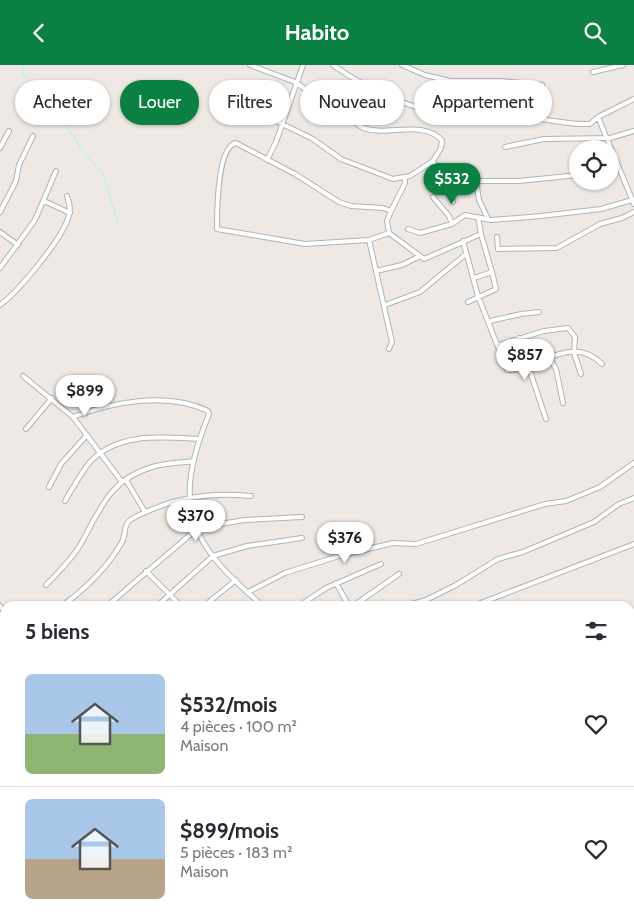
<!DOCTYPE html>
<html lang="fr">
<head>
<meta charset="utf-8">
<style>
	:root { --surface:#fff; --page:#f7f7f7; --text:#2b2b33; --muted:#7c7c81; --line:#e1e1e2; --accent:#0b8043 }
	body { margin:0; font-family:Cabin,sans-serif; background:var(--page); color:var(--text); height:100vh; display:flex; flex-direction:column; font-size:19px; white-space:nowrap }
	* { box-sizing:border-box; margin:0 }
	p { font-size:16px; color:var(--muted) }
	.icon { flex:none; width:28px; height:28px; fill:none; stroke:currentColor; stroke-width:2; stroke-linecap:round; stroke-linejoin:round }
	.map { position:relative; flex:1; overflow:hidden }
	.panel { position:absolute; left:0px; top:536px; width:635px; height:321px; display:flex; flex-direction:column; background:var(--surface); border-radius:15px 15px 0 0; box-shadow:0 1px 4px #0004 }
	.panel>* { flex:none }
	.hud { position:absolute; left:15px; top:15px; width:605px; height:45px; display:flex; gap:10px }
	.fabs { position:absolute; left:569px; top:75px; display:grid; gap:10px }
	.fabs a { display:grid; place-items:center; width:50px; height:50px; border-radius:50%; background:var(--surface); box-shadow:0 1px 4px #0004; font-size:25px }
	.price { position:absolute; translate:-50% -42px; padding:0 11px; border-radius:18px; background:#fff; color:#222; font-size:16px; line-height:32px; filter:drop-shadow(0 1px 2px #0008) }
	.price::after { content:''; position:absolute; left:50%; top:30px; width:15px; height:11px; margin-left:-8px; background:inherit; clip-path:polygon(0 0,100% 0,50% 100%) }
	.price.on { background:var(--accent); color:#fff }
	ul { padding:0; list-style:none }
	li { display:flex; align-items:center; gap:15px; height:125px; padding:0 25px }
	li+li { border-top:1px solid var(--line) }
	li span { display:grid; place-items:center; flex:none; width:140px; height:100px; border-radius:8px; color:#555 }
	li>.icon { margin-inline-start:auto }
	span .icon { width:60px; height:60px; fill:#fffc; stroke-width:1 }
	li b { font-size:21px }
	h2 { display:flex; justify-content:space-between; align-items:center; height:60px; padding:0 25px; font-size:21px }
	.pill { padding:0 18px; border-radius:22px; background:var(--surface); box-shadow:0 1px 4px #0004; font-size:18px; line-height:45px }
	.pill.on { background:var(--accent); color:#fff }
	header { display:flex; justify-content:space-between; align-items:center; height:65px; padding:0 25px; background:var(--accent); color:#fff; font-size:22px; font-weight:700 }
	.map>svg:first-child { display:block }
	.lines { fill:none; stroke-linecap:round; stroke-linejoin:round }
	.stream { stroke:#a5f2fe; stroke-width:1 }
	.street-casing { stroke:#b0b4b6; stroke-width:6 }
	.street { stroke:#fff; stroke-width:4 }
</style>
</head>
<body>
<header><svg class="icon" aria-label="back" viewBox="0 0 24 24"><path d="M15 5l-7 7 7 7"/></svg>Habito<svg class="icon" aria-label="search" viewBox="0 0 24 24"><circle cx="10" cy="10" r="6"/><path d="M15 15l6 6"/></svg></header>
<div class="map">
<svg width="634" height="857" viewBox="0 0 634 857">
	<rect width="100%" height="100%" fill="#eee9e4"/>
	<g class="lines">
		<!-- stream -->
		<path class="stream" d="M23 0V9L75 73 81 84 103 109 118 157"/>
		<defs>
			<path id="street" d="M333 0C368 25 420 49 464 52 483 53 502 51 521 52 544 53 566 60 590 59L598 52 634 34
				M402 0 425 10 450 16H501L542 20
				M593 7 623 0
				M233 35 313 74 341 94 393 114 410 111 433 96 441 83 442 75C421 54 388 72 363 63L295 17 250 0
				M598 52 634 139
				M505 82 544 74 610 73 634 66
				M0 83 9 66
				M267 95 276 77 303 0
				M433 96 448 119 476 116H519L578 110
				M610 104 618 101
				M476 116 479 135 488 154
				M448 119 453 137
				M433 132 449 151 452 159
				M44 136 70 148
				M391 146 387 156 389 168 424 194 481 169
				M0 147 16 116 19 100 33 71
				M408 164 420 168 452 159 465 150 491 155 541 151 601 144 632 135
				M0 167 18 180
				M389 168 369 175 305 179 217 164C217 147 217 82 236 78L295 109 339 137 351 141 383 143 391 146 405 118V113
				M497 172 498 184 557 183 600 159 622 153 634 147
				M369 175 392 277 389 284
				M463 176 478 231 507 305C536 307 570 267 602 299
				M0 203 35 155 56 106
				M376 206 402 200 418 192
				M474 213 492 207 481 169 478 152
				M468 237 496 224 492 207
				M0 240C19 226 64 172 69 150 71 143 69 137 67 131
				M385 240 420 227 466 189
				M490 256 521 249 539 247
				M519 273 546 354
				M499 280 544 266 568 263 575 272 574 288 581 309
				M549 292 556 304 563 338
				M23 311 73 352 122 417
				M73 352C113 337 168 326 208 346L209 349C171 443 189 478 263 541
				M26 364 52 333
				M126 415 145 447
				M49 422 61 399 87 370
				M65 436C73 423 80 409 90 397 118 367 162 372 199 374
				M146 506 181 541
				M336 518 349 541
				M46 520C58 508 70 496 79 482 100 446 108 415 152 402 165 398 180 398 194 396
				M248 527 285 508 339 491 393 478 416 479 545 439 566 436 600 422 634 398
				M0 541 5 548
				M62 541C85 524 108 502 122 477 126 470 123 462 129 456 134 452 141 449 146 447 180 431 214 427 251 431
				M107 541 198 463 244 455 302 452
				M157 541 213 491 247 481 302 473
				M204 541 236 515
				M299 541 326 523 381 499
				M353 541 399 509
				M405 541 426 535 456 520 498 494 523 487 594 457 619 439 634 433
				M473 541 634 479
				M630 600 634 593
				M0 602 5 603
				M0 623 5 634
				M630 639 634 642
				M0 671 5 680
				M0 726 5 736
				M630 782 634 785
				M630 843 634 838
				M562 852 566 857
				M612 852 619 857
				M453 857 455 852"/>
		</defs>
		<!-- street casing -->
		<use href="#street" class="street-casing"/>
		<!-- street -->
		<use href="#street" class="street"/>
	</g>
</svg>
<div class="fabs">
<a><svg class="icon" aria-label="locate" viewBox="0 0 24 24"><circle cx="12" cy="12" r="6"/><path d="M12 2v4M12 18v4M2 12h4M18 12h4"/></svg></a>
</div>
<b class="price on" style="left:452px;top:140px">$532</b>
<b class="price" style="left:525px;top:316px">$857</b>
<b class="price" style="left:85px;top:352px">$899</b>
<b class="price" style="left:196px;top:477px">$370</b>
<b class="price" style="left:345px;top:499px">$376</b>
<div class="hud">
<a class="pill">Acheter</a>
<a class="pill on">Louer</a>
<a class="pill">Filtres</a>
<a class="pill">Nouveau</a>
<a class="pill">Appartement</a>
</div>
<section class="panel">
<h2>5 biens<svg class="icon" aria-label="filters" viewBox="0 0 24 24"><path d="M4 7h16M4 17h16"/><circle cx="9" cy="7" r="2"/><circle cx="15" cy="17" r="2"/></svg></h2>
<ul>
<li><span style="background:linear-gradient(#a9c7e8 60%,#8fb573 0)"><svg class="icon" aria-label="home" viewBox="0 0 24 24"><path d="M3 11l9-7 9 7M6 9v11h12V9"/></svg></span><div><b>$532/mois</b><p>4 pièces · 100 m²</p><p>Maison</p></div><svg class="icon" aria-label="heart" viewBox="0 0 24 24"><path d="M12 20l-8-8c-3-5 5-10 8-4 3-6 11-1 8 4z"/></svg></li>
<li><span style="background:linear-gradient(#a9c7e8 60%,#b9a48a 0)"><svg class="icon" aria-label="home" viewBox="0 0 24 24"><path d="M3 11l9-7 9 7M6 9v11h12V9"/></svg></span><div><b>$899/mois</b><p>5 pièces · 183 m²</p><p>Maison</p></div><svg class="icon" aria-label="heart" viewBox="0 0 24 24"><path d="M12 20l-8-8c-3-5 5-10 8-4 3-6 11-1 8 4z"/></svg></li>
</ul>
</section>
</div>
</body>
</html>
